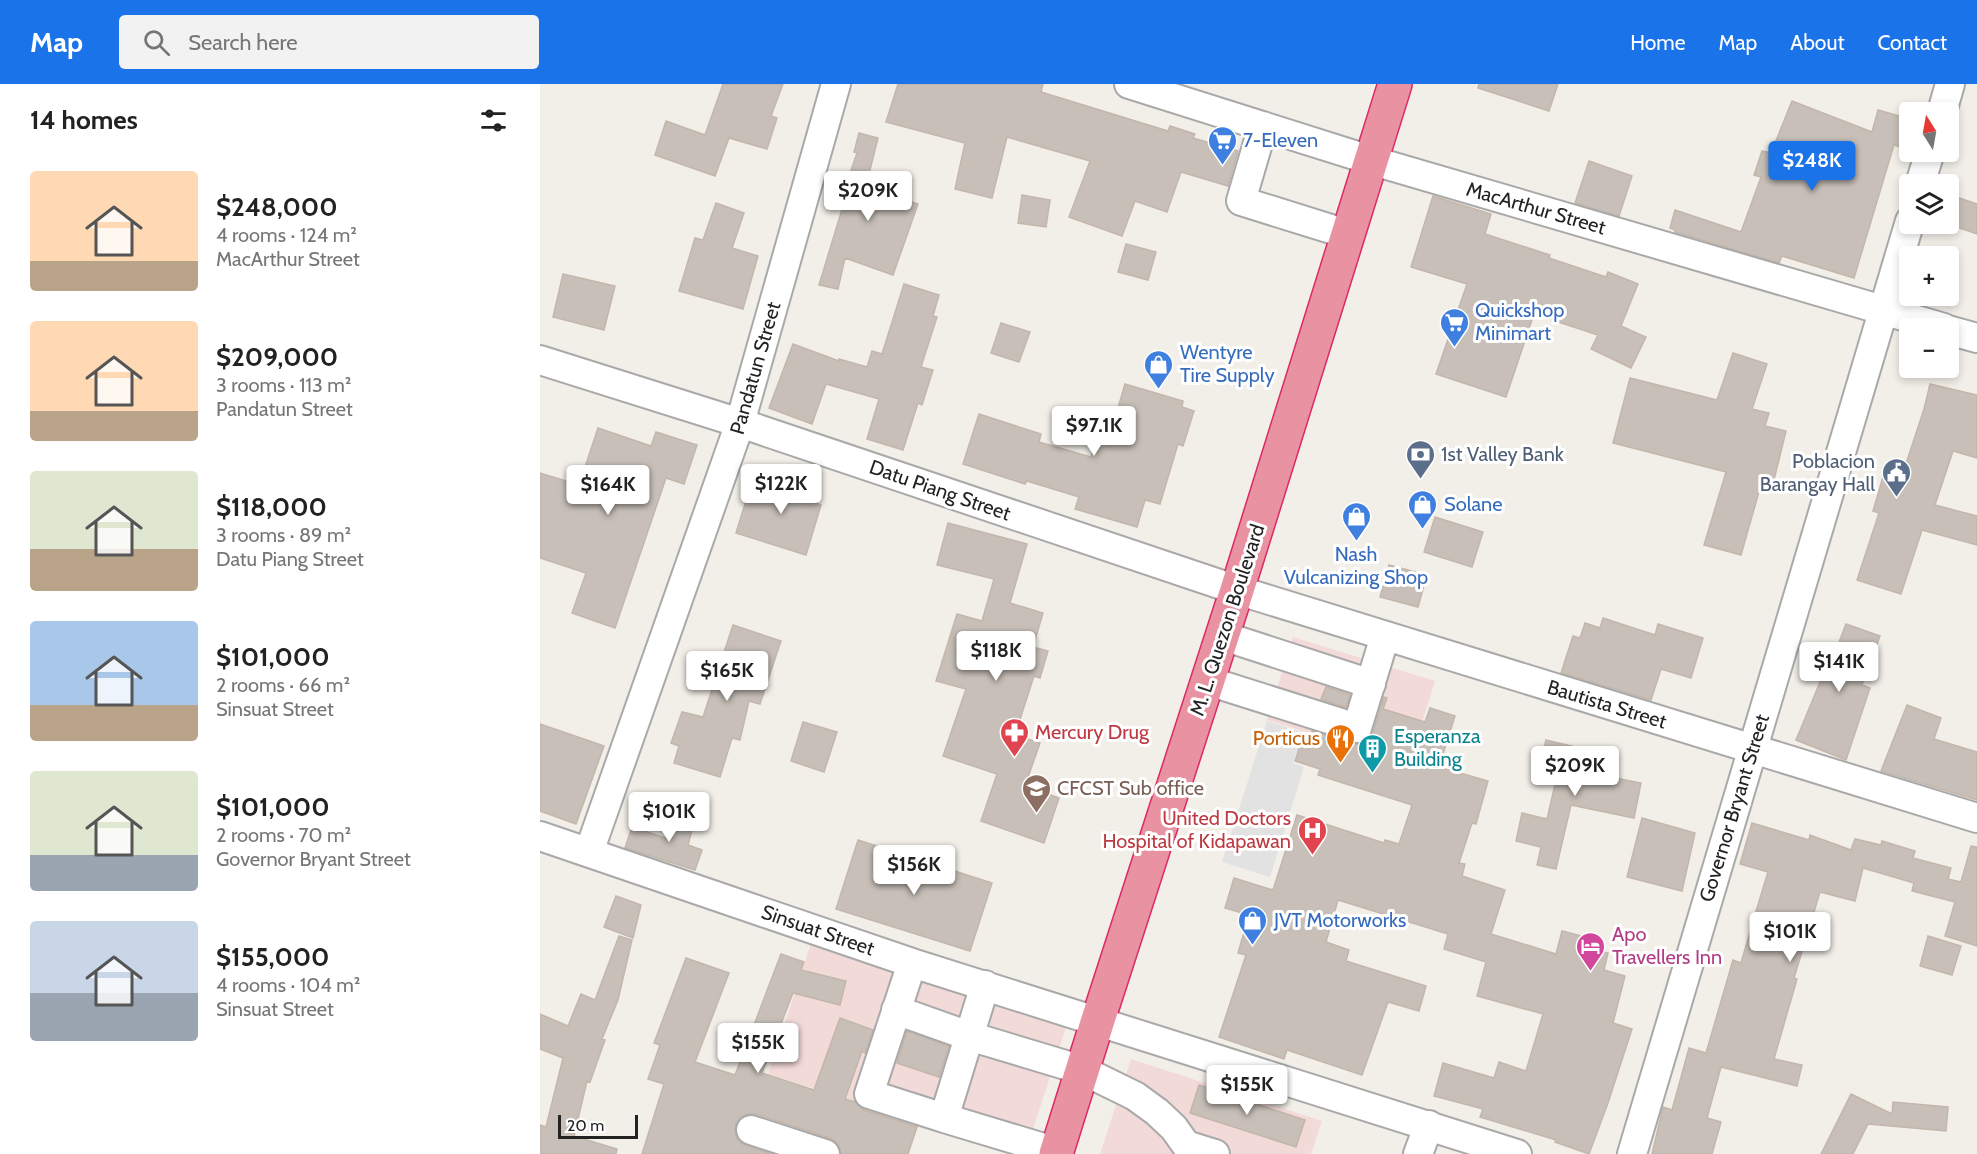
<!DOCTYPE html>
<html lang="en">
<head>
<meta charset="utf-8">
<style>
	:root { --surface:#fff; --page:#f2f2f2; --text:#222; --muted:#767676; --accent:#1a73e8 }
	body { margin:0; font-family:Cabin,sans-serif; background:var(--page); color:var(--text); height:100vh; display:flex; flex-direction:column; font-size:22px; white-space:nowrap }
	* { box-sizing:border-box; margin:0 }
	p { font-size:20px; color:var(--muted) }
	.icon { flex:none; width:33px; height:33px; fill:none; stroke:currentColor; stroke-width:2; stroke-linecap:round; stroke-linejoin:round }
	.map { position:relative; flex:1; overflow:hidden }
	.side { display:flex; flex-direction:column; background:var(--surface); width:540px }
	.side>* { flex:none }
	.needle { width:39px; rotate:349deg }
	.controls { position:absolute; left:1359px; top:18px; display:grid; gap:12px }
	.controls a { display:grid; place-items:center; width:60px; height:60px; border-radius:6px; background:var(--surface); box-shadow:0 3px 9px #0003; font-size:30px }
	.scale { position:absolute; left:18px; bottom:15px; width:80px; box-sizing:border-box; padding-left:6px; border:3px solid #222; border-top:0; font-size:16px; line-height:21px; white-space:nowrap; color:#222; -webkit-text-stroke:4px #fff; paint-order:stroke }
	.price { position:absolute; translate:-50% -51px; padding:0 14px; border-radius:6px; background:#fff; color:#222; font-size:20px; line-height:39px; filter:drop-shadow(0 2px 3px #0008) }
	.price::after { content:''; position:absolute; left:50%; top:36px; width:18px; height:14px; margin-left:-9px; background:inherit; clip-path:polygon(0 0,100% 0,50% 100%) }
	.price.active { background:var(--accent); color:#fff }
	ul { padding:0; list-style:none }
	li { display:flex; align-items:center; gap:18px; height:150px; padding:0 30px }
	li span { display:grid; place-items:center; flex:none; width:168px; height:120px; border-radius:6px; color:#555 }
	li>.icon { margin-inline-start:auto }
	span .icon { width:72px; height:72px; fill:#fffc; stroke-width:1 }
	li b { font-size:26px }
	h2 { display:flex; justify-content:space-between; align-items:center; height:72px; padding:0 30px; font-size:26px }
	header { display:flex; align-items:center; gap:36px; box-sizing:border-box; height:84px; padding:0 30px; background:var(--accent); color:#fff }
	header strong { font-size:28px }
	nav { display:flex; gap:33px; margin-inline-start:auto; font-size:21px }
	.search { width:420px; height:54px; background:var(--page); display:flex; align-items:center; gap:15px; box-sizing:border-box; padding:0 21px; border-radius:6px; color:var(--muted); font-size:22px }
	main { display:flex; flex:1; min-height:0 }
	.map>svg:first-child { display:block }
	.commercial { fill:#f2dad9 }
	.parking { fill:#e2e2e2 }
	.building { fill:#c7bfb8; stroke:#c4b6ab; stroke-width:1.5 }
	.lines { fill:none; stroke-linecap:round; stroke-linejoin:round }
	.minor-casing { stroke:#a9a9a9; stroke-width:32 }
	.highway-casing { stroke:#dc2a67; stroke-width:36 }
	.minor { stroke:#fff; stroke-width:28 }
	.highway { stroke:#e892a2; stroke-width:33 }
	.labels { text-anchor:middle; stroke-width:6; stroke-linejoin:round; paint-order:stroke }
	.shop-label { font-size:20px; fill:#366cbe; stroke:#fff; text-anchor:start }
	.street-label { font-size:20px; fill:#222; stroke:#fff }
	.service-label { font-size:20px; fill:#4e5e75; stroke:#fff; text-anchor:start }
	.health-label { font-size:20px; fill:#be3a42; stroke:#fff; text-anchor:start }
	.culture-label { font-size:20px; fill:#0d838f; stroke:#fff; text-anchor:start }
	.food-label { font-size:20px; fill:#c56008; stroke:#fff; text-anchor:end }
	.education-label { font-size:20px; fill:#785e54; stroke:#fff; text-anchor:start }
	.hotel-label { font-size:20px; fill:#b23c85; stroke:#fff; text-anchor:start }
</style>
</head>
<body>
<header>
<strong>Map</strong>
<div class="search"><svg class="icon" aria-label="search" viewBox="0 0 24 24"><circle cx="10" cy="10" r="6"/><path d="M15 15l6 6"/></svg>Search here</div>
<nav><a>Home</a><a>Map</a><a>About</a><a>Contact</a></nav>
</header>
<main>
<section class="side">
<h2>14 homes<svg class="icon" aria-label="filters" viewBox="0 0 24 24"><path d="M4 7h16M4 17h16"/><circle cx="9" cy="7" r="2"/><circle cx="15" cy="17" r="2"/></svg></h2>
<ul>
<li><span style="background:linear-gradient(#ffd9b3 75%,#b9a48a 0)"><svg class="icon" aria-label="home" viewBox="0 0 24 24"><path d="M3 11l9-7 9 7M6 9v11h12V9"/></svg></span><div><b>$248,000</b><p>4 rooms · 124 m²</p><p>MacArthur Street</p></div></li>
<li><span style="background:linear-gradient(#ffd9b3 75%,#b9a48a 0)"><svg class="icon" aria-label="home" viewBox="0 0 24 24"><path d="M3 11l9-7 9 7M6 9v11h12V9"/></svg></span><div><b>$209,000</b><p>3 rooms · 113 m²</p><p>Pandatun Street</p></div></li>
<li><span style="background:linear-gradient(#dfe7d0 65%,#b9a48a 0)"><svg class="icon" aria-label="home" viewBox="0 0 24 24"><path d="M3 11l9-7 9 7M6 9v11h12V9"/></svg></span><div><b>$118,000</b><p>3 rooms · 89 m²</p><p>Datu Piang Street</p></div></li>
<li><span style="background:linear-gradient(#a9c7e8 70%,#b9a48a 0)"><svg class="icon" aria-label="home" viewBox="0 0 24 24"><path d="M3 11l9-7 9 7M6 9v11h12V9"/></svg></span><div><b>$101,000</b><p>2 rooms · 66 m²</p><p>Sinsuat Street</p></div></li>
<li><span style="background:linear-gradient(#dfe7d0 70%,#9aa5b1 0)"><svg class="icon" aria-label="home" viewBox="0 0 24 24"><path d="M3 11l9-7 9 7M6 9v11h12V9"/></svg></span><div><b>$101,000</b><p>2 rooms · 70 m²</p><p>Governor Bryant Street</p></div></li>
<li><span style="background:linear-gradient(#c9d6e8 60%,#9aa5b1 0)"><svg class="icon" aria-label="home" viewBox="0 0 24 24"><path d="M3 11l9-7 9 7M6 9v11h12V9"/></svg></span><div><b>$155,000</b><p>4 rooms · 104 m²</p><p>Sinsuat Street</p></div></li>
</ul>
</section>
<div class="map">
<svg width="1437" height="1070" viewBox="0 0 1437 1070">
	<rect width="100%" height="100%" fill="#f2efe9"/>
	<!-- commercial -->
	<path class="commercial" d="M753 553 895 597 869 679 727 636Z
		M273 853 529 934 485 1070 228 990Z
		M591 975 782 1037 771 1070H560Z"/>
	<!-- parking -->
	<path class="parking" d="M727 637 763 648 753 679 764 683 730 793 682 778Z"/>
	<!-- building -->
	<path class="building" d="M183 0H243L231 32 237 34 227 65 189 54 175 92 115 71 126 37 165 51Z
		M358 0H503L501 8 628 47 630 42 655 50 653 54 698 67 688 102 641 88 627 128 595 117 582 152 529 133 550 77 467 53 452 114 415 105 425 59 346 38Z
		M939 0H1018L1009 27 938 4Z
		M1252 17 1332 48 1338 26 1370 35V46L1364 64 1354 61 1314 194 1242 172 1239 179 1135 148V146L1130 144 1135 126 1201 148 1221 93 1214 91 1222 67 1231 69Z
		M319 49 338 54 326 102 378 120 353 191 305 174 298 205 279 201 303 122 299 121 317 69 314 68Z
		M1049 77 1092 92 1079 132 1035 119Z
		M1408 110 1437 120V150L1408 140Z
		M482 111 510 116 506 143 478 139Z
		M893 112 951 130 945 150 1010 171 1009 174 1066 193 1068 188 1098 200 1081 242 1106 253 1091 284 1051 265 1058 251 994 230 966 313 896 290 927 200 871 183Z
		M176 119 204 129 192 164 218 172 203 225 139 207 155 154 163 156Z
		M586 160 616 168 608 196 578 188Z
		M23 190 75 202 64 246 13 233Z
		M364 200 399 211 393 232 397 233 381 283 393 286 382 321 378 319 363 366 327 355 339 315 286 300 272 340 229 324 253 260 299 277V275L327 283 332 267 342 270Z
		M461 239 490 248 479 278 451 269Z
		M1193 269 1227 280 1212 325 1229 329 1225 342 1246 347 1233 400 1222 397 1201 471 1164 461 1186 388 1073 359 1090 294 1177 316Z
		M585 300 643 317 642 323 654 327 643 362 638 360 620 420 605 416 597 443 535 425 539 413 487 397 485 400 423 380 439 330 501 350 499 358 551 373 556 355 568 358Z
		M1390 300 1437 311V374L1413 367 1395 421 1437 432V461L1382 446 1361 510 1317 496 1339 429 1333 427 1343 393 1360 398 1384 325Z
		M58 344 111 362 116 348 157 361 144 400 126 394 75 544 32 529 46 489 0 474V389L39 401Z
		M257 388 277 394 270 417 281 421 266 471 196 449 212 397 251 409Z
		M895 433 943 448 932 483 884 468Z
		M408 439 487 460 470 519 503 529 493 563 508 567 500 594 494 592 475 651 500 659 485 702 519 714 504 759 441 737 457 690 403 672 426 605 396 597 417 530 442 537 454 495 397 481Z
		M849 481 887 491 878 523 840 513Z
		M1063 534 1115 551 1118 540 1163 554 1151 594 1121 585 1111 616 1021 589 1033 552 1040 554 1045 539 1060 544Z
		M1306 540 1340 552 1322 601 1330 604 1306 676 1256 656 1285 586 1269 579 1279 559 1296 566Z
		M193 541 241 557 220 620 209 617 200 656 192 654 180 693 134 679 139 662 131 659 142 628 163 633Z
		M786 603 810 611 806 623 781 615Z
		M844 613 847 614 843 625 885 638 890 624 915 632 899 683 948 697 936 740 932 739 919 779 925 780 922 792 965 806 951 850 1016 870 1022 847 1049 854 1046 864 1068 869 1064 886 1085 892 1073 939 1092 945 1068 1019 1049 1070 1015 1058 1016 1056 940 1033 943 1025 894 1012 903 979 954 994 959 978 986 987 1003 930 937 912 946 878 904 865 908 850 798 816 786 858 809 866 806 877 886 902 879 927 848 918 822 991 747 966 744 975 679 953 706 871 698 869 709 831 685 824 694 794 733 806 757 731 844 759 845 756 859 760 872 721 778 691 780 685 755 677 764 649 771 651 772 647 813 660H821L828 656 833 649Z
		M1367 621 1401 634 1394 655 1437 668V716L1341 687Z
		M263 638 297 648 284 688 251 677Z
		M0 640 64 662 36 740 0 727Z
		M1006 656 1069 671 1065 692 1101 699 1094 734 1031 721 1016 785 997 781 1001 763 976 757 982 729 1007 735 1017 692 998 687Z
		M137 725 156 731 148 761 162 766 155 786 85 764 92 743 128 755Z
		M1102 734 1155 749 1142 807 1087 793Z
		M1212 739 1269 756 1270 751 1311 766 1315 755 1341 761 1342 757 1375 767 1373 774 1411 784 1408 795 1421 798 1431 762 1437 763V862L1405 852 1415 818 1372 807 1374 799 1323 784 1315 817 1280 808 1254 894 1257 895 1234 975 1262 981 1257 1002 1181 983 1167 1034 1181 1038 1172 1070H1112L1123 1023 1132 1026 1149 964 1166 969 1193 876 1201 879 1217 824 1228 788 1200 780Z
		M318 756 452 799 430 867 296 825Z
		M76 812 101 821 93 854 64 843Z
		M79 852 92 856 78 916 62 955 65 956 50 998 47 997 34 1052 77 1065 76 1070H0V1041L6 1043 23 974 0 965V930L28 942 41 910 55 916Z
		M1388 852 1421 862 1412 891 1380 882Z
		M241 870 264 878 261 886 306 897 300 921 253 909 222 989 274 1006 300 934 333 946 325 969 322 967 305 1015 315 1018 324 1026 377 1043 368 1070H301L298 1059 290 1054 216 1030H208L200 1033 196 1040 195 1049 198 1057 206 1062 232 1070H102L124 1000 108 995 120 961 114 959 146 874 189 889 155 978 195 991Z
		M367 947 409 962 399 993 357 979Z
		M659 1001 765 1036 756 1063 650 1029Z
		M1311 1010 1352 1030 1353 1018 1408 1023 1406 1047 1328 1040 1313 1070H1281Z"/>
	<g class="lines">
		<defs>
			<path id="minor" d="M589 0 830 76 1404 244
				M1402 28 1410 0
				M723 42 701 117 807 150
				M1380 100 1390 68
				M1408 246 1437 254
				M0 276 200 339 697 506 1437 734
				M683 552 831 600
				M668 597 817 644 845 552
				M0 752 372 879 977 1070
				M49 768 200 339 296 0
				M372 879 329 1010 404 1034
				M445 901 404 1034 517 1068
				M356 926 429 952 542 986 595 1012 617 1028 634 1044 646 1061 675 1070
				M211 1046 285 1070
				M878 1070 889 1041
				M1092 1070 1370 137"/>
			<path id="highway" d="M516 1070 557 939 697 506 855 0"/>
		</defs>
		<!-- minor casing -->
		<use href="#minor" class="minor-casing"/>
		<!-- highway casing -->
		<use href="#highway" class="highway-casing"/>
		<!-- minor -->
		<use href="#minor" class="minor"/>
		<!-- highway -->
		<use href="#highway" class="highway"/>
	</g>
	<!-- icons -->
	<defs>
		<symbol id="supermarket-pin" viewBox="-11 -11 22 30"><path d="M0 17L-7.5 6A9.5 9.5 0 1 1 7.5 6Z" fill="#3f7fe0" stroke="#fff"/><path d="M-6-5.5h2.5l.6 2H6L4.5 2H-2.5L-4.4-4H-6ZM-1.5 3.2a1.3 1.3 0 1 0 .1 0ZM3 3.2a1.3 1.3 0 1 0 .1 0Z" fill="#fff"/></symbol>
		<symbol id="shop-pin" viewBox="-11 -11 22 30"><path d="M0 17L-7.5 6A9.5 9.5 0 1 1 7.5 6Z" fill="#3f7fe0" stroke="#fff"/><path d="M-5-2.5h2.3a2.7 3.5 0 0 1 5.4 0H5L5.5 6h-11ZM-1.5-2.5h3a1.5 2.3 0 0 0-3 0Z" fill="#fff"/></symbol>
		<symbol id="bank-pin" viewBox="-11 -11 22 30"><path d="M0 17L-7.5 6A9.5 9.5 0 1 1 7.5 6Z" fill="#5c6f8a" stroke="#fff"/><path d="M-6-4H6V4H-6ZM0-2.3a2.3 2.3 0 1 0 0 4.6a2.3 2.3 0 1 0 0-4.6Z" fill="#fff"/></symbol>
		<symbol id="civic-pin" viewBox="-11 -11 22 30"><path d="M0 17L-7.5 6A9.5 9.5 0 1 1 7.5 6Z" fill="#5c6f8a" stroke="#fff"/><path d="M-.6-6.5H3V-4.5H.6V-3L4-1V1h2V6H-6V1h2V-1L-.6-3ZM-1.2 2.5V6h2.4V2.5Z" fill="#fff"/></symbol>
		<symbol id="pharmacy-pin" viewBox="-11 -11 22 30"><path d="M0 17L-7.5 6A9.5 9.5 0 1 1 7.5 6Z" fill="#e0444e" stroke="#fff"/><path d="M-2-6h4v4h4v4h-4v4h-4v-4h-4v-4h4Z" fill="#fff"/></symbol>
		<symbol id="restaurant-pin" viewBox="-11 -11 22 30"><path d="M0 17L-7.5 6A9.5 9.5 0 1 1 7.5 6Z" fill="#e8710a" stroke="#fff"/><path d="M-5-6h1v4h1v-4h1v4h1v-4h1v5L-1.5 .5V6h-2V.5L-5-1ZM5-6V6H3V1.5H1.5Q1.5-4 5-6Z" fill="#fff"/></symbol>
		<symbol id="building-pin" viewBox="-11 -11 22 30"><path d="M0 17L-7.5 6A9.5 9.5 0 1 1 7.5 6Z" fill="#0f9aa8" stroke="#fff"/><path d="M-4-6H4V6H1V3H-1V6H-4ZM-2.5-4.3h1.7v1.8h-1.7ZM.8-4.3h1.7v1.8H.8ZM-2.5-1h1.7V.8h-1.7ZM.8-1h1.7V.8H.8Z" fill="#fff"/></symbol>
		<symbol id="school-pin" viewBox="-11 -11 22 30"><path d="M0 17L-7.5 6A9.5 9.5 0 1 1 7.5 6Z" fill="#8d6e63" stroke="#fff"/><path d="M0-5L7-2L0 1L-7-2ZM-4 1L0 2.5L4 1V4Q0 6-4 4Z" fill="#fff"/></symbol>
		<symbol id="hospital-pin" viewBox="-11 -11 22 30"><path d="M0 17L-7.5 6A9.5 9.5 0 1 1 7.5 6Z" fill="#e0444e" stroke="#fff"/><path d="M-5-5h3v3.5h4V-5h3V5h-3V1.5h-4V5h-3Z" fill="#fff"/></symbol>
		<symbol id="hotel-pin" viewBox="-11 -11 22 30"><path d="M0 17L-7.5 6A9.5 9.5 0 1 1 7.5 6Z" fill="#d1479c" stroke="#fff"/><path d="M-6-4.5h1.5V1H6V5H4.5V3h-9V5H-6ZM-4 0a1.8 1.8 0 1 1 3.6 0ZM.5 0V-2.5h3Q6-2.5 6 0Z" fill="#fff"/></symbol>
	</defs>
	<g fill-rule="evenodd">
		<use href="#supermarket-pin" x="666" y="40" width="33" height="45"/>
		<use href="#supermarket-pin" x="898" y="222" width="33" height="45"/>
		<use href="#shop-pin" x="602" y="264" width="33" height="45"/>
		<use href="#bank-pin" x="864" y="354" width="33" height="45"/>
		<use href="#civic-pin" x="1340" y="372" width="33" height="45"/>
		<use href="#shop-pin" x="866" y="404" width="33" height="45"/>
		<use href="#shop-pin" x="800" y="416" width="33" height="45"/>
		<use href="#pharmacy-pin" x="458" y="632" width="33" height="45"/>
		<use href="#restaurant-pin" x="784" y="638" width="33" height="45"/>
		<use href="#building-pin" x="816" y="648" width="33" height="45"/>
		<use href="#school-pin" x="480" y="688" width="33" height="45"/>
		<use href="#hospital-pin" x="756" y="730" width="33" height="45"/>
		<use href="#shop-pin" x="696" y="820" width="33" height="45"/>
		<use href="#hotel-pin" x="1034" y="846" width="33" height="45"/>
	</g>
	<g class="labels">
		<!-- shop labels -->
		<g class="shop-label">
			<text x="703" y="63">7-Eleven</text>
			<text x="935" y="233">Quickshop<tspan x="935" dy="23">Minimart</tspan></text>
			<text x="640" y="275">Wentyre<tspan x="640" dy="23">Tire Supply</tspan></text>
			<text x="904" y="427">Solane</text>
			<text x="816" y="477" text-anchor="middle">Nash<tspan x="816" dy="23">Vulcanizing Shop</tspan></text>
			<text x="734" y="843">JVT Motorworks</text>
		</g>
		<!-- street labels -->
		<g class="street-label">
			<text transform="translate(996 124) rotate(16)" y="7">MacArthur Street</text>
			<text transform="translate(215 284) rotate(-74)" y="7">Pandatun Street</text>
			<text transform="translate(400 406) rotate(19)" y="7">Datu Piang Street</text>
			<text transform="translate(687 536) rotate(-72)" y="7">M. L. Quezon Boulevard</text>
			<text transform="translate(1067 620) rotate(17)" y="7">Bautista Street</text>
			<text transform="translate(1194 724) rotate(-73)" y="7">Governor Bryant Street</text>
			<text transform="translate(278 846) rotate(19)" y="7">Sinsuat Street</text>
		</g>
		<!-- service labels -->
		<g class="service-label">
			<text x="901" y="377">1st Valley Bank</text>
			<text x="1335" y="384" text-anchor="end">Poblacion<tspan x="1335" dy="23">Barangay Hall</tspan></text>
		</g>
		<!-- health labels -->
		<g class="health-label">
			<text x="495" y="655">Mercury Drug</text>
			<text x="751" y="741" text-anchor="end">United Doctors<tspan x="751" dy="23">Hospital of Kidapawan</tspan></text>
		</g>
		<!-- culture labels -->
		<g class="culture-label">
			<text x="854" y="659">Esperanza<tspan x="854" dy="23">Building</tspan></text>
		</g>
		<!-- food labels -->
		<g class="food-label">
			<text x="780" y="661">Porticus</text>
		</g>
		<!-- education labels -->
		<g class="education-label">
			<text x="517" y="711">CFCST Sub office</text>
		</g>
		<!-- hotel labels -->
		<g class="hotel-label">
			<text x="1072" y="857">Apo<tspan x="1072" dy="23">Travellers Inn</tspan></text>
		</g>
	</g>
</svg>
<div class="controls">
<a><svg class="needle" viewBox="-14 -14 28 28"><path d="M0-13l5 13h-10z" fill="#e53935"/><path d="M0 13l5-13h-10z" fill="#767676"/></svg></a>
<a><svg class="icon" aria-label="layers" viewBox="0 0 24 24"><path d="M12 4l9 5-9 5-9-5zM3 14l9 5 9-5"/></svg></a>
<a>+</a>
<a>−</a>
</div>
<div class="scale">20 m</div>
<b class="price active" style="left:1272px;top:108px">$248K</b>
<b class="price" style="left:328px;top:138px">$209K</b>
<b class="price" style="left:554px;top:373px">$97.1K</b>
<b class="price" style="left:241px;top:431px">$122K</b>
<b class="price" style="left:68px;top:432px">$164K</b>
<b class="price" style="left:456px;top:598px">$118K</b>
<b class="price" style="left:1299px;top:609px">$141K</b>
<b class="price" style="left:187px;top:618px">$165K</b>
<b class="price" style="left:1035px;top:713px">$209K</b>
<b class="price" style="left:129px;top:759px">$101K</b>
<b class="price" style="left:374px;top:812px">$156K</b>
<b class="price" style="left:1250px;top:879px">$101K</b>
<b class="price" style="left:218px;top:990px">$155K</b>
<b class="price" style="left:707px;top:1032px">$155K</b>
</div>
</main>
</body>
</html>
